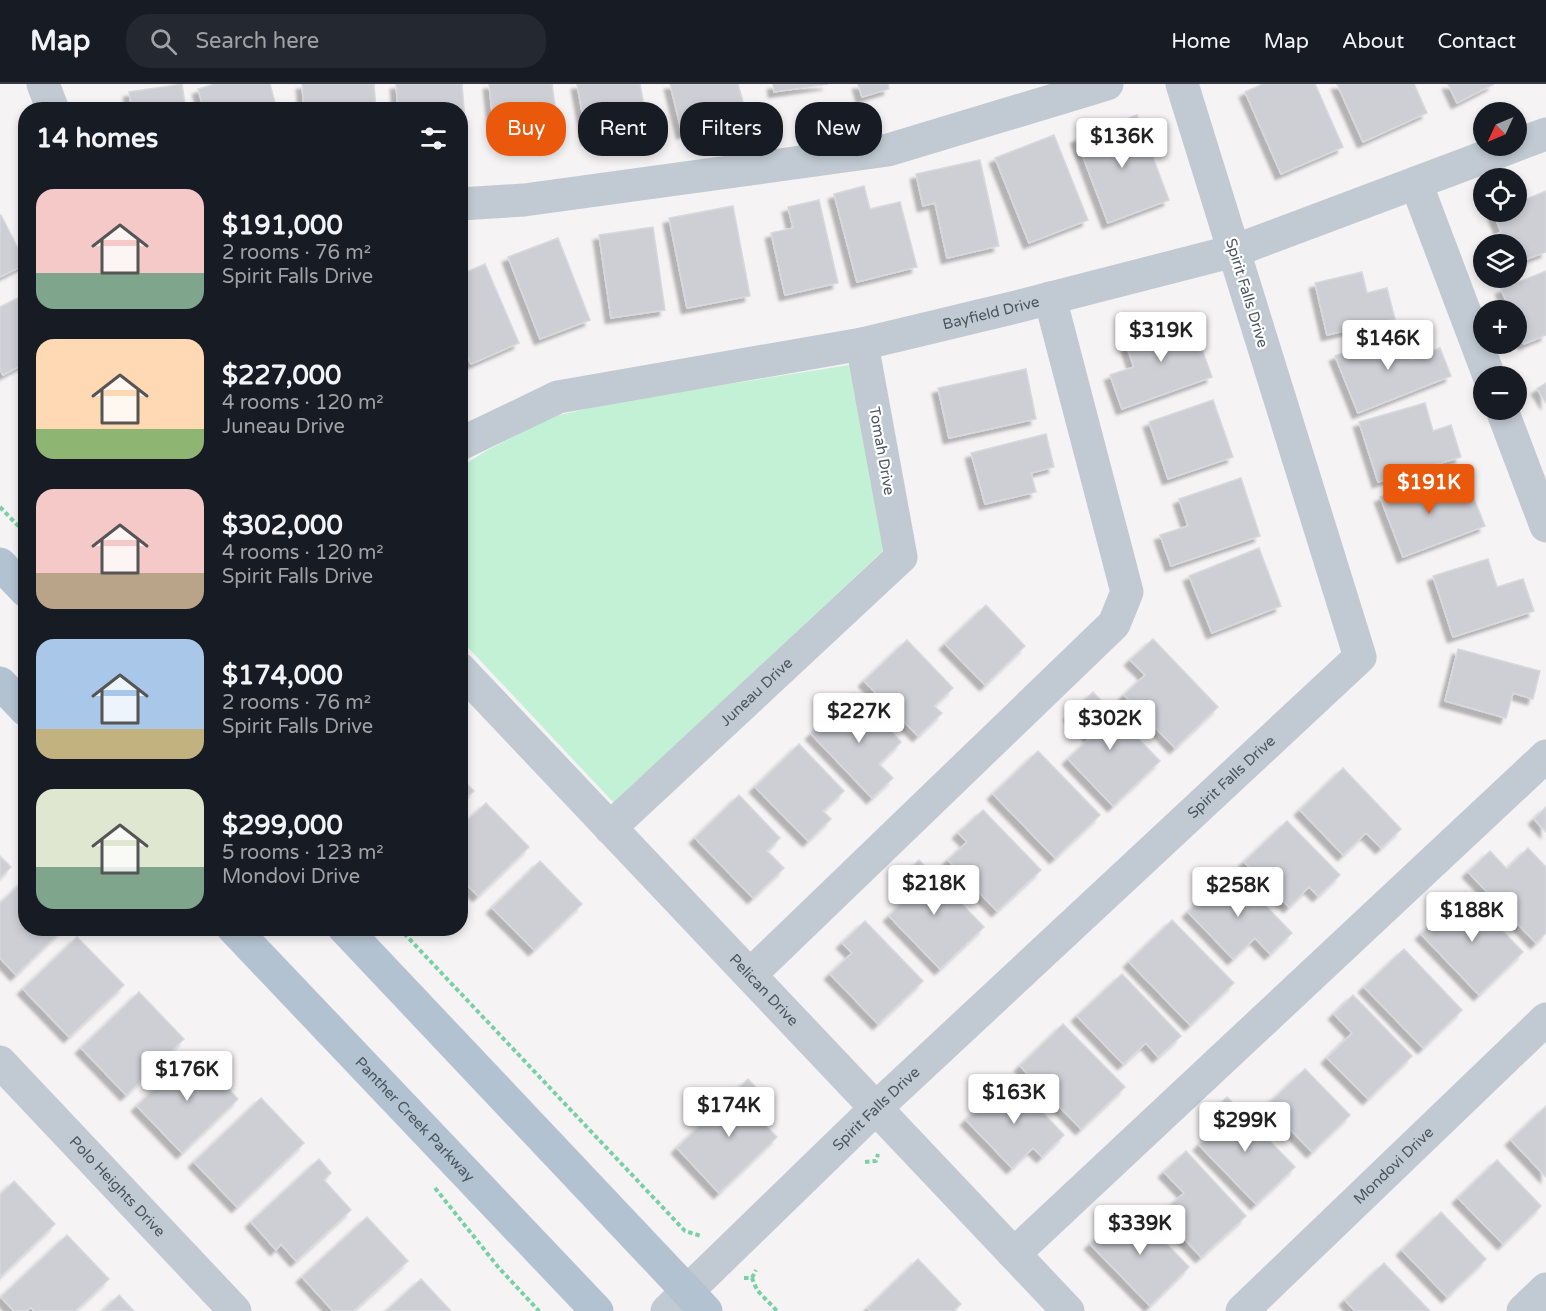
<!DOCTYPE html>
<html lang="en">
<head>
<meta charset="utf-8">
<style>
	:root { --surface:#171b24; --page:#242831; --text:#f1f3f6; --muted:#9ea1a6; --line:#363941; --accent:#ea580c }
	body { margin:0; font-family:"Varela Round",sans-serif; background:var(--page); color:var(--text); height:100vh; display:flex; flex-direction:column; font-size:22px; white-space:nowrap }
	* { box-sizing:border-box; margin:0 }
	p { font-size:20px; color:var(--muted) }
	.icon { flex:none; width:33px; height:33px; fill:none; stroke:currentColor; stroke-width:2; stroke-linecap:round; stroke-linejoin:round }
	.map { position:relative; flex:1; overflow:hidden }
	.side { position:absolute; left:18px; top:18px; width:450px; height:834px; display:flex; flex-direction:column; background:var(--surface); border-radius:24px; box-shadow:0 3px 9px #0003 }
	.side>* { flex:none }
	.hud { position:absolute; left:486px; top:18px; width:570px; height:54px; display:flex; gap:12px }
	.needle { width:39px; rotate:226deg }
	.buttons { position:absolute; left:1473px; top:18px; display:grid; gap:12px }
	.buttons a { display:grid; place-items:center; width:54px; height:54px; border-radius:50%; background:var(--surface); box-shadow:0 3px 9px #0003; font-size:30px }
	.price { position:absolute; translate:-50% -51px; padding:0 14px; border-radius:6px; background:#fff; color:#222; font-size:20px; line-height:39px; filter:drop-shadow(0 2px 3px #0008) }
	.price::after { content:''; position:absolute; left:50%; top:36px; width:18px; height:14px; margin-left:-9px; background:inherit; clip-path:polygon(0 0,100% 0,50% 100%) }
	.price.on { background:var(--accent); color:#fff }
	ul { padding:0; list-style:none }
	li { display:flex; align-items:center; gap:18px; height:150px; padding:0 18px }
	li span { display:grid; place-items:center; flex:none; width:168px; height:120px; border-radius:18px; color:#555 }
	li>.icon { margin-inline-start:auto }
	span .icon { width:72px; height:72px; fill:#fffc; stroke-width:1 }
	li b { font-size:26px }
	h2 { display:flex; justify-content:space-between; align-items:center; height:72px; padding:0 18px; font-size:26px }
	.chip { padding:0 21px; border-radius:24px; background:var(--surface); box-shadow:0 3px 9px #0003; font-size:21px; line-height:54px }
	.chip.on { background:var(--accent); color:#fff }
	header { display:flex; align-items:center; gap:36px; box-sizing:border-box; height:84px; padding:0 30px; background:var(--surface); border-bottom:2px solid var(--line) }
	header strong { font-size:28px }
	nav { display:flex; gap:33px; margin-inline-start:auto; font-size:21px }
	.search { width:420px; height:54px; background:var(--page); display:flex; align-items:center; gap:15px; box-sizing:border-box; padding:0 21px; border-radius:24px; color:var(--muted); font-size:22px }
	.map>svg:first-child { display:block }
	.green { fill:#c3f1d5 }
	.building { fill:#cdcfd5; stroke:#d7d9de; stroke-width:1.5; filter:url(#shadow) }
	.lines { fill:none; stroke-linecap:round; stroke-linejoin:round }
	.path { stroke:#7ad0a6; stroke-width:4; stroke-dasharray:4.5 3; stroke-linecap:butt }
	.minor { stroke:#c1cad2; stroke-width:33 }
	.major { stroke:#b3c2d1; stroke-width:33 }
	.labels { text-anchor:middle; stroke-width:4.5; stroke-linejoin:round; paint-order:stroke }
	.street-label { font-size:15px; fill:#4a5661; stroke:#fff }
</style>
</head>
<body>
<header>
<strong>Map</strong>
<div class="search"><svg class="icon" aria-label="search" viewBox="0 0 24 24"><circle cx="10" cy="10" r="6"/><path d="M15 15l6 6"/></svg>Search here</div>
<nav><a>Home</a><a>Map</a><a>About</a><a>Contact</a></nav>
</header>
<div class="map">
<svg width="1546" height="1227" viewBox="0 0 1546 1227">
	<defs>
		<filter id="shadow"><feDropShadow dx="-5.5" dy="5.5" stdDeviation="1.5" flood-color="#0004"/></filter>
	</defs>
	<rect width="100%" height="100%" fill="#f5f3f3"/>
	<!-- green -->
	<path class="green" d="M849 281 888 462 614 719 461 556V383L486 367 551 333 615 318Z"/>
	<!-- building -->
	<path class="building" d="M182 0 186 26H132L129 8Z
		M215 0H270L277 26H204L198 5Z
		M302 0H374L376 26H304Z
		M396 0H462L467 64 460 65V26H398Z
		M489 0H552L556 29 493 37Z
		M577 0H640L648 44 587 55Z
		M670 0H738L747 32 682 49Z
		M773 0H828L774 8Z
		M858 0H888L889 5 862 13Z
		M1263 0H1315L1343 63 1281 90 1245 8Z
		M1337 0H1414L1427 29 1363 58Z
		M1448 0H1494L1457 19Z
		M1137 31 1169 116 1108 139 1076 54Z
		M1054 51 1088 136 1029 159 995 74Z
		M980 76 999 162 947 174 935 119 923 122 916 90Z
		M864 102 870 125 900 118 917 183 857 198 834 110Z
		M1546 107V168L1516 179V160H1495L1492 152 1501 148 1493 128H1516V119Z
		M819 116 838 199 785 211 771 149 793 144 788 123Z
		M733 122 750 212 687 224 669 134Z
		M1 131 26 180 0 193V132Z
		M653 143 665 226 611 234 599 151Z
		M558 154 590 236 540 255 508 173Z
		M485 180 519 259 471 280 460 257V216L464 215 460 206V191Z
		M1546 187V251L1524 260 1516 242V226H1510L1501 205Z
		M1362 188 1367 209 1387 204 1395 235 1327 251 1315 199Z
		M26 210V279L3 291 0 285V223Z
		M1190 232 1212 293 1122 325 1110 291 1134 283 1124 255Z
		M1400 247 1411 276 1440 264 1451 292 1358 329 1335 272Z
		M1026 285 1036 335 949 354 938 304Z
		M1546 299V319L1537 305Z
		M1213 316 1233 373 1168 395 1149 338Z
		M1425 319 1433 347 1451 341 1461 373 1378 398 1359 338Z
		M1046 350 1054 383 1031 389 1036 408 985 420 971 369Z
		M1445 389 1456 419 1473 412 1485 442 1403 473 1380 413Z
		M1241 394 1260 452 1171 482 1160 451 1188 442 1179 415Z
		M1259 464 1281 522 1212 549 1189 492Z
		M1488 475 1497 503 1523 495 1534 527 1453 553 1433 492Z
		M986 521 1025 562 985 601 945 560Z
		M1153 555 1218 623 1175 664 1124 611 1145 591 1130 576Z
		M907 556 953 604 934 622 942 629 918 652 864 597Z
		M1458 565 1540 587 1533 615 1513 609 1506 634 1445 617Z
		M1093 608 1160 677 1113 722 1068 675 1091 653 1069 631Z
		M854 609 901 658 879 680 893 694 872 714 811 650Z
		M799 660 844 707 823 727 831 735 808 757 755 703Z
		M1038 667 1100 731 1055 774 993 710Z
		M1343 684 1401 745 1381 764 1366 749 1343 771 1300 726Z
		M460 693 474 707 460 720Z
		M739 711 780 754 767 767 784 784 753 814 695 754Z
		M486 719 529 763 478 812 460 794V743Z
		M1546 723V748L1534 735Z
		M983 726 1041 786 997 827 948 776 967 758 958 749Z
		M1287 737 1340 791 1318 812 1309 803 1289 823 1244 778Z
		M1528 764 1546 783V849L1536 859 1468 788 1490 767 1507 785Z
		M0 772 11 783 0 794Z
		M919 776 984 843 940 885 889 832 910 812 896 798Z
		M540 777 582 820 534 866 492 824Z
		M1231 786 1292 849 1270 870 1255 854 1233 875 1188 828Z
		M26 795V844H64L16 891 0 874V819Z
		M1465 808 1523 868 1479 911 1421 850Z
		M1172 836 1234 899 1190 941 1129 878Z
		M865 837 923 897 878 940 830 890 852 869 842 859Z
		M77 853 124 901 69 953 23 905Z
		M1404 865 1462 926 1423 964 1364 903Z
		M1122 890 1181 952 1158 973 1146 959 1123 980 1077 932Z
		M139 908 184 955 126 1011 81 964Z
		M1353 911 1412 972 1368 1015 1327 974 1352 949 1334 930Z
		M1063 940 1125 1003 1081 1045 1020 982Z
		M193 968 238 1015 182 1069 137 1022Z
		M1305 985 1350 1031 1312 1068 1267 1021Z
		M1010 994 1064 1051 1042 1073 1033 1064 1012 1084 966 1036Z
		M748 995 769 1017 755 1031 777 1053 719 1109 677 1064Z
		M1227 1013 1295 1083 1256 1120 1199 1061 1222 1038 1212 1027Z
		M261 1014 304 1059 237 1123 194 1078Z
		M1546 1022V1093L1511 1056Z
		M1186 1067 1246 1132 1201 1173 1161 1130 1184 1109 1164 1088Z
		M319 1075 331 1089 324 1096 351 1126 296 1177 281 1160 276 1166 251 1138Z
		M1497 1076 1541 1122 1503 1160 1458 1114Z
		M14 1097 55 1140 0 1193V1111Z
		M1130 1122 1189 1183 1150 1222 1090 1160Z
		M1441 1128 1486 1175 1447 1213 1402 1166Z
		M367 1133 408 1177 353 1227H333L302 1193Z
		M67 1151 109 1195 75 1227H34L31 1223 26 1227H14L1 1213Z
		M918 1175 961 1220 954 1227H870L868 1224Z
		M1384 1179 1430 1227H1355L1345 1216Z
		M421 1195 451 1227H386Z
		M119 1211 134 1227H103Z"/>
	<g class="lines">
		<!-- path -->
		<path class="path" d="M0 423 26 450
			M197 844 203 851
			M399 844 685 1147 701 1152
			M865 1078 876 1077 878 1070
			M435 1104 499 1184 539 1227
			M744 1194H752L757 1206 777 1227
			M752 1194 756 1186"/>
		<!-- minor -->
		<g class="minor">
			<path d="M43 0 53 26"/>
			<path d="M1516 61 1546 50"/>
			<path d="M1416 99 1489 292"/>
			<path d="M460 120 524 116 888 66 1107 0"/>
			<path d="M1502 326 1546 442"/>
			<path id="s1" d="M460 360 558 313 862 260 1016 223 1234 167 1514 62"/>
			<path id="s2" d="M460 585 1068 1227"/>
			<path id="s3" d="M610 744 901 473 862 260"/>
			<path d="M750 891 1114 540 1127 508 1050 214"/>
			<path id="s4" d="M0 978 235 1227"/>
			<path d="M1014 1170 1546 672"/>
			<path id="s5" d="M667 1227 876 1024 1360 573 1182 0"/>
			<path id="s6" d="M1242 1227 1546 935"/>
			<path d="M1523 1227 1546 1205"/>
		</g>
		<!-- major -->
		<g class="major">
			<path d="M0 480 26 507"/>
			<path d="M0 599 26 626"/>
			<path id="s7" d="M233 844 597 1227"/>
			<path d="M344 844 706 1227"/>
		</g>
	</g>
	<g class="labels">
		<!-- street labels -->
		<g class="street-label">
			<text transform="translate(1247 209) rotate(73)" y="5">Spirit Falls Drive</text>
			<text dy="5" stroke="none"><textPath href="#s1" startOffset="550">Bayfield Drive</textPath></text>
			<text transform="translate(882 367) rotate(80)" y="5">Tomah Drive</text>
			<text dy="5" stroke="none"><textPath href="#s3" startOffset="200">Juneau Drive</textPath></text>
			<text dy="5" stroke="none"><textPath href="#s5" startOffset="777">Spirit Falls Drive</textPath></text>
			<text dy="5" stroke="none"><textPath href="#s2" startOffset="442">Pelican Drive</textPath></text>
			<text dy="5" stroke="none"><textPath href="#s5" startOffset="291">Spirit Falls Drive</textPath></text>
			<text dy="5" stroke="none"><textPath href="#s7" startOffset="264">Panther Creek Parkway</textPath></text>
			<text dy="5" stroke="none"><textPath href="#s6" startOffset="210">Mondovi Drive</textPath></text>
			<text dy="5" stroke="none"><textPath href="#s4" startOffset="171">Polo Heights Drive</textPath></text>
		</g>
	</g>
</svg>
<div class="buttons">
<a><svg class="needle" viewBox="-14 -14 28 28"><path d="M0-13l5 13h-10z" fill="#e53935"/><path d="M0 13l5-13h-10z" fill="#9ea1a6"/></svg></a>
<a><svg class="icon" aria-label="locate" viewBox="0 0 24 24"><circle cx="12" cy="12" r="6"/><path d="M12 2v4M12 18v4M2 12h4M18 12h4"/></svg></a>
<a><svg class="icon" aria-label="layers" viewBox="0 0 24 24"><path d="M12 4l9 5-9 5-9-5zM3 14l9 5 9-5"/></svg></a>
<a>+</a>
<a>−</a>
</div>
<b class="price" style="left:1122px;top:85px">$136K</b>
<b class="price" style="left:1161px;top:279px">$319K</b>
<b class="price" style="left:1388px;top:287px">$146K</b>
<b class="price on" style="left:1429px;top:431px">$191K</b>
<b class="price" style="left:859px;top:660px">$227K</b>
<b class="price" style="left:1110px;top:667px">$302K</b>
<b class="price" style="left:934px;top:832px">$218K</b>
<b class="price" style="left:1238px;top:834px">$258K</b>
<b class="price" style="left:1472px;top:859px">$188K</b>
<b class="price" style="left:187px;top:1018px">$176K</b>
<b class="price" style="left:1014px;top:1041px">$163K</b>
<b class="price" style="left:729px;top:1054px">$174K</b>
<b class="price" style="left:1245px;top:1069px">$299K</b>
<b class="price" style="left:1140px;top:1172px">$339K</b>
<div class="hud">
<a class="chip on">Buy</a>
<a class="chip">Rent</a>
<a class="chip">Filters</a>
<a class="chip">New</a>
</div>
<section class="side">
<h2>14 homes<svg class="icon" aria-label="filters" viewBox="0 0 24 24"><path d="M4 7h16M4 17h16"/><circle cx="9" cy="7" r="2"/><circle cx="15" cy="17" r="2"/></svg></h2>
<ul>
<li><span style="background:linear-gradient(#f6c9c9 70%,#7fa58c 0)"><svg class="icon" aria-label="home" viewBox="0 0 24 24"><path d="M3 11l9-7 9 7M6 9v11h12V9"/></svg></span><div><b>$191,000</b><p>2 rooms · 76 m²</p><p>Spirit Falls Drive</p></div></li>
<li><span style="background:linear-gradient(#ffd9b3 75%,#8fb573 0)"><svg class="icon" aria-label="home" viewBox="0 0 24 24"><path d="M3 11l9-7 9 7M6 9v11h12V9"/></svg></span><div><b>$227,000</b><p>4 rooms · 120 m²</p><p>Juneau Drive</p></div></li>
<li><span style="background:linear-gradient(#f6c9c9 70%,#b9a48a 0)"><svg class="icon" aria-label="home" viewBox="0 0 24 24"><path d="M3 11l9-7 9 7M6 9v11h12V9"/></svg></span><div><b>$302,000</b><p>4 rooms · 120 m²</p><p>Spirit Falls Drive</p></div></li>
<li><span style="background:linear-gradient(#a9c7e8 75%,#c2b280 0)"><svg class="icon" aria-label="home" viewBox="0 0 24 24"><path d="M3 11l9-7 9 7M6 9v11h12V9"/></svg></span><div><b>$174,000</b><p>2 rooms · 76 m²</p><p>Spirit Falls Drive</p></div></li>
<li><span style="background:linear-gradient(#dfe7d0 65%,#7fa58c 0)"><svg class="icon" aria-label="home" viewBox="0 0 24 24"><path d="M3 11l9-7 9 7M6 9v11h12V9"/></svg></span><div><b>$299,000</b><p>5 rooms · 123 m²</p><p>Mondovi Drive</p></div></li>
</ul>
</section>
</div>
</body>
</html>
